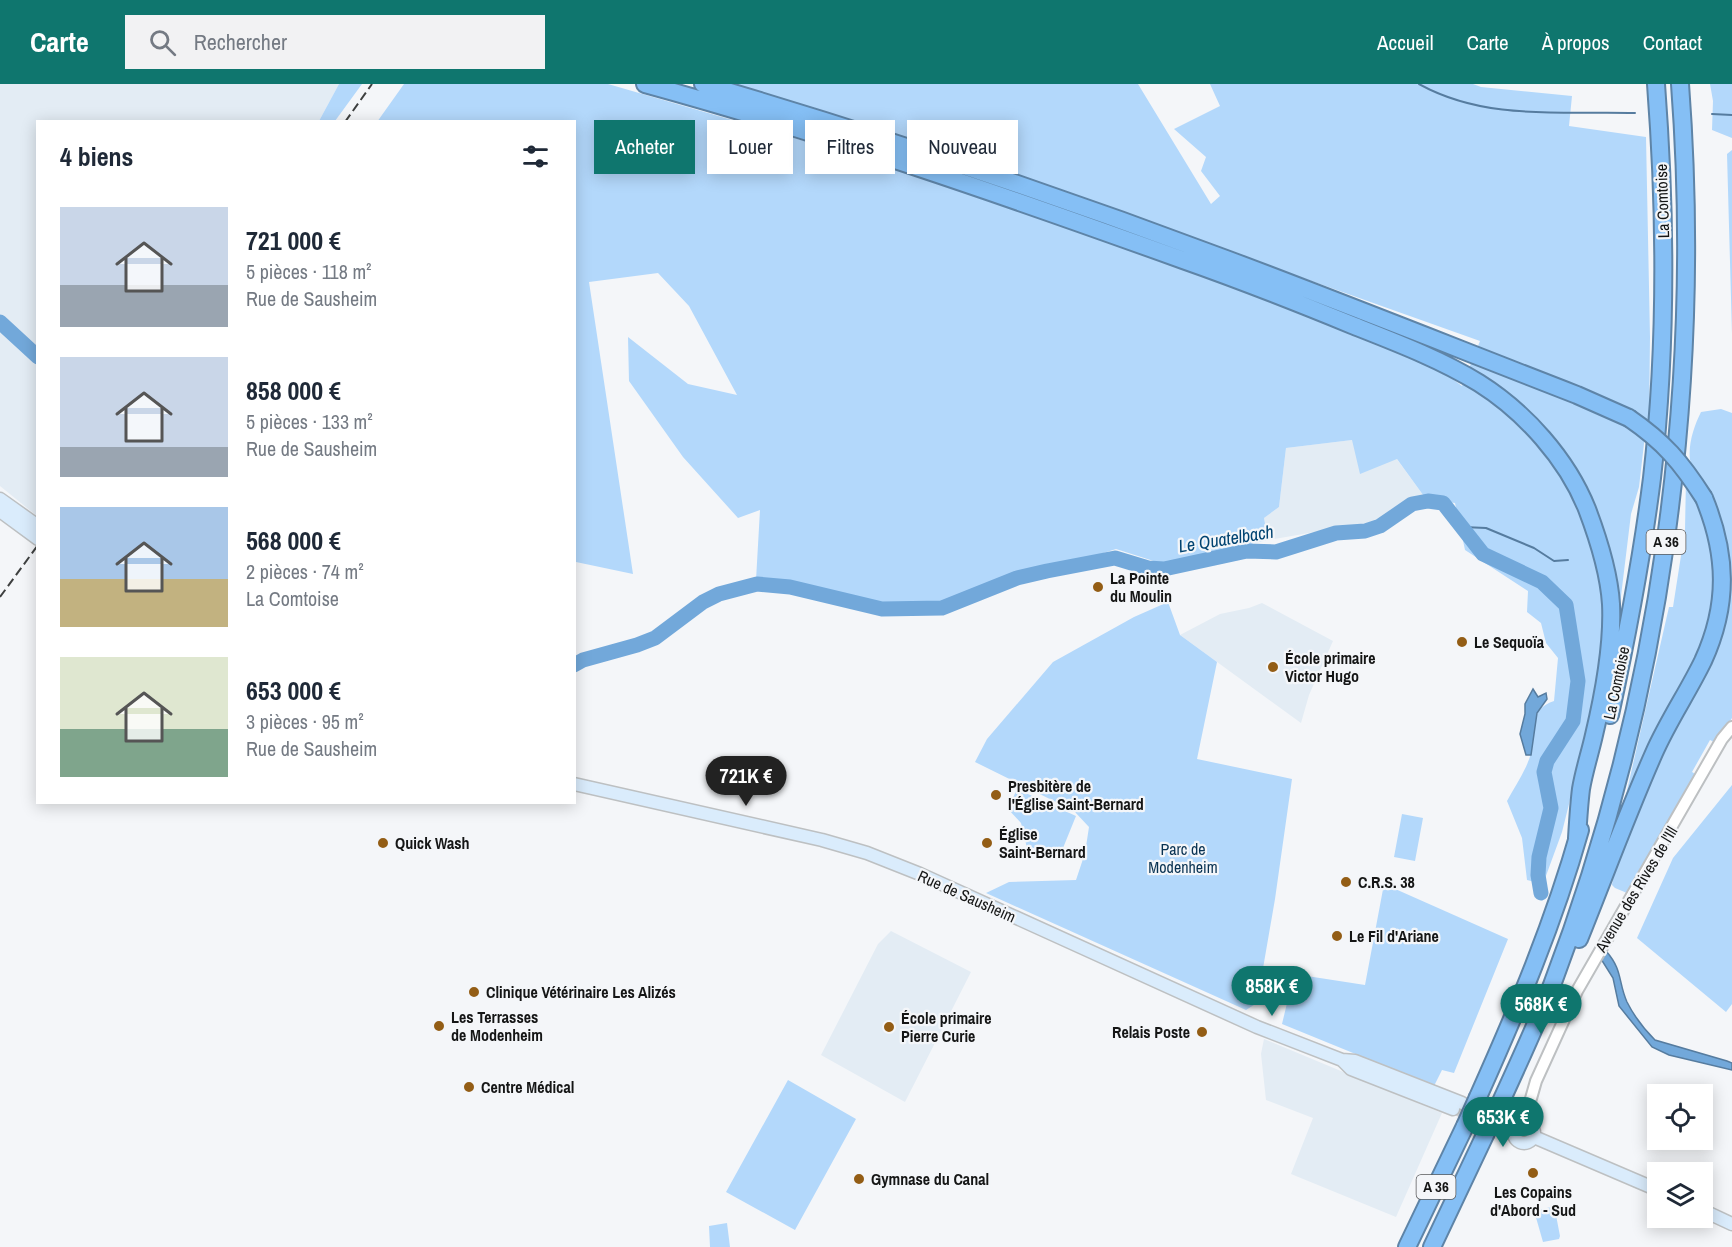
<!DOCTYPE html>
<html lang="fr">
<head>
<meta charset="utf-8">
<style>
	:root { --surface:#fff; --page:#f2f2f3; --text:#1f2937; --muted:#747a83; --accent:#0f766e }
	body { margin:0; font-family:"Archivo Narrow",sans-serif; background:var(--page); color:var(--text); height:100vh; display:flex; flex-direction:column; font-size:22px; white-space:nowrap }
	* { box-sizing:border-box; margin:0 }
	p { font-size:20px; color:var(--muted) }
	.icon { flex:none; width:33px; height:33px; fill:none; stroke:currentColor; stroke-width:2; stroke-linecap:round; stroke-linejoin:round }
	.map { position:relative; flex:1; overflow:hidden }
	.details { position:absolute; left:36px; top:36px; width:540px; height:684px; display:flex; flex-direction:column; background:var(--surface); border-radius:0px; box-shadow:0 3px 15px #0003 }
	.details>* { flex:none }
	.top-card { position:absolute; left:594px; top:36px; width:570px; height:54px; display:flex; gap:12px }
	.buttons { position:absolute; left:1647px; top:1000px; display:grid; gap:12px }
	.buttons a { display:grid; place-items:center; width:66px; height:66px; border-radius:0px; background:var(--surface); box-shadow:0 3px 15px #0003; font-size:30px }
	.price { position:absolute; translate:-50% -51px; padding:0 14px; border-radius:21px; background:var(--accent); color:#fff; font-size:20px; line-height:39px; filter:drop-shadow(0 2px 3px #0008) }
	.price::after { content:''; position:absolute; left:50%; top:36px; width:18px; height:14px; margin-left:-9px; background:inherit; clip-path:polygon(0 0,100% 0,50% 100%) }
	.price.active { background:#222; color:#fff }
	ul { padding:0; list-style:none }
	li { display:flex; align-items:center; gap:18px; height:150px; padding:0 24px }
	li span { display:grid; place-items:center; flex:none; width:168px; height:120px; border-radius:0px; color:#555 }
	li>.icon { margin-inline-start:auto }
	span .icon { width:72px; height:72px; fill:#fffc; stroke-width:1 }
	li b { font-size:26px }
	h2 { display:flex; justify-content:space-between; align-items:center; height:72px; padding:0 24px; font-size:26px }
	.tag { padding:0 21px; border-radius:0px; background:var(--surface); box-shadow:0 3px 15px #0003; font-size:21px; line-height:54px }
	.tag.active { background:var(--accent); color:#fff }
	header { display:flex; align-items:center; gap:36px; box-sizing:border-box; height:84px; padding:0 30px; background:var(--accent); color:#fff }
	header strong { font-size:28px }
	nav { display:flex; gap:33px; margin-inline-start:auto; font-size:21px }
	.search { width:420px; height:54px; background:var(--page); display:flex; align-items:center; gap:15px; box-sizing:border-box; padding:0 21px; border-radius:0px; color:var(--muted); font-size:22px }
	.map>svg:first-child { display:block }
	.built { fill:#e3ecf4 }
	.green { fill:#b3d8fb }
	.water { fill:#72a8da; stroke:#567c9f; stroke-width:1.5 }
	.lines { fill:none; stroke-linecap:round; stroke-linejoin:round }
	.stream { stroke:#567c9f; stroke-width:2 }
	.river { stroke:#72a8da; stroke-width:15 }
	.secondary-tunnel { stroke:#d3d4d7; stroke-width:12; stroke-dasharray:12 6; stroke-linecap:butt }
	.tertiary-casing { stroke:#bdc0c2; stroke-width:14 }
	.secondary-casing { stroke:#bdc0c2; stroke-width:15 }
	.motorway-casing { stroke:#5e84a7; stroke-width:20 }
	.tertiary { stroke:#fff; stroke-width:10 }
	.secondary { stroke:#daecfc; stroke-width:12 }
	.motorway { stroke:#85bff5; stroke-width:16 }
	.rail { stroke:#3e4040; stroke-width:2; stroke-dasharray:9 4.5; stroke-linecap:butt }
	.motorway-bridge-casing { stroke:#5e84a7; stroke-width:20; stroke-linecap:butt }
	.motorway-bridge { stroke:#85bff5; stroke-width:16 }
	.poi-dot { fill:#935d15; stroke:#f4f6f9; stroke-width:2 }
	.labels { text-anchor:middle; stroke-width:4.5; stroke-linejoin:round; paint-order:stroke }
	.shield { fill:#f4f6f9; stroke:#58595a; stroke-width:1.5 }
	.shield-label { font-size:15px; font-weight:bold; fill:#151616 }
	.street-label { font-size:16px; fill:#151616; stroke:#f4f6f9 }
	.poi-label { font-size:16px; font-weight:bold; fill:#151616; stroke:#f4f6f9; text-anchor:start }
	.park-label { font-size:16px; fill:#083252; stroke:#f4f6f9 }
	.water-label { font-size:18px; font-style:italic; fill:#014371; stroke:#f4f6f9 }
</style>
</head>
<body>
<header>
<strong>Carte</strong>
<div class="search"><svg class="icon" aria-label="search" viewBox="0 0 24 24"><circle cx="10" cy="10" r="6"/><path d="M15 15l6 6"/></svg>Rechercher</div>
<nav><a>Accueil</a><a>Carte</a><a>À propos</a><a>Contact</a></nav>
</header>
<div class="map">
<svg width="1732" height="1163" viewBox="0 0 1732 1163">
	<rect width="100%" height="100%" fill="#f4f6f9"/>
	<!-- built -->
	<path class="built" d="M0 0H339L319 37 38 38 37 432 0 402Z
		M1352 356 1396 374 1426 415 1367 439 1268 456 1264 434 1279 423 1286 364Z
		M1262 519 1333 557 1309 611 1301 639 1180 551 1220 530 1249 524Z
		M891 847 971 888 905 1018 821 971 878 860Z
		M1264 955 1442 1029 1396 1133 1291 1090 1313 1034 1266 1016 1261 970Z"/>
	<!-- green -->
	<path class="green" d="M339 0H362L335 37H319Z
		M404 0H608L849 70 1033 128 1382 260 1435 282 1462 302 1480 257 994 84 725 0H1138L1211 120 1220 112 1201 87 1206 73 1174 45 1220 22 1210 0H1473L1481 3 1572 12 1569 42 1646 53 1650 253 1649 338 1629 326 1628 339 1645 351 1639 403 1631 430 1616 553C1615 531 1615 509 1612 488 1608 457 1592 419 1578 391L1567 398 1582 425 1601 495 1604 521 1602 554 1593 624 1562 748 1543 800 1527 796 1522 754 1507 717C1515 702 1527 685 1531 669 1537 647 1527 626 1554 617L1558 574 1546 559 1541 539 1527 528 1528 507 1465 466 1455 419 1426 415 1397 375 1360 390 1352 356 1286 364 1279 423 1264 434 1268 456 1163 480 1116 465 1066 481 1050 482 1013 492 941 520 881 521 793 499 756 496 760 426 738 434 683 373 629 297 628 253 688 300 737 311 689 222 658 189 589 198 633 490 576 478 575 480 574 38H377Z
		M1710 0H1732V54L1712 46 1713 17Z
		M1732 66V250L1727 70Z
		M1721 325 1732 329V634L1716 659 1710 656 1692 688 1697 691 1627 809 1615 804 1612 801 1613 794C1626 756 1639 716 1657 679 1683 626 1719 577 1729 517 1732 480 1727 440 1710 407 1705 397 1692 386 1690 376 1688 360 1694 342 1701 328Z
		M1686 393 1699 414 1717 487 1711 539 1617 750 1669 523H1673L1685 446Z
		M1168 518 1180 551 1217 578 1197 675 1292 695 1275 815 1257 919 1246 926 986 809 1009 798 1076 796 1085 769 1089 743 1074 727 975 678 987 655 1053 578 1134 533Z
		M1732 701V920L1726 928 1637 854 1673 774Z
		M1017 705 1076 732 1063 764H1027L1021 739 1008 725Z
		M1402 730 1423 734 1415 777 1394 773Z
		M1384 800 1508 855 1454 989 1442 986 1434 1002 1282 940 1294 890 1365 901Z
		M788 996 856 1035 795 1146 726 1108Z
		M1552 1123 1555 1126 1560 1152 1559 1155 1543 1158 1535 1130 1536 1126Z
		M727 1139 730 1163H710L709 1142Z"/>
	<!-- water -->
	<path class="water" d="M1533 605 1538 613 1546 609 1547 615 1537 629 1531 671H1526L1520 650 1525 630V620Z
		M1606 867C1623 886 1618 898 1627 918 1634 932 1645 946 1655 956L1727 977 1732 979V986L1669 971 1652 963 1619 922 1613 894 1601 875Z"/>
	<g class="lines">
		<!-- stream -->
		<path class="stream" d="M1419 0C1486 37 1561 27 1635 29
			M1712 30 1732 31
			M1463 443 1486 444 1534 464 1554 477 1568 476"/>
		<!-- river -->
		<path class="river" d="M0 238 38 273
			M574 581 583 576 637 561 655 554 703 518 719 510 757 500 790 503 882 525 942 524 1017 494 1047 487 1115 474 1148 484 1164 485 1247 467 1276 468 1336 449 1365 447 1380 442 1412 420 1428 417 1443 419 1483 470 1542 498 1566 521 1578 597 1573 637 1547 677 1544 688 1551 724 1539 773 1538 791 1541 809"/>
		<!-- secondary-tunnel -->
		<path class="secondary-tunnel" d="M1458 1026 1504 1045"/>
		<defs>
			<path id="tertiary" d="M1524 1039 1536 997 1577 907 1722 655 1732 643"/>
			<path id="secondary" d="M0 415 38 442
				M0 427 38 455
				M574 700 822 756 867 769 920 790 1257 943 1342 976 1355 977 1462 1019
				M1342 976 1351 985 1453 1025
				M1514 1049a10 10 0 1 1 20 0a10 10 0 1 1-20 0Z
				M1534 1053 1658 1106
				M1702 1126 1732 1140"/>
			<path id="motorway" d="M645 0C827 50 1005 112 1183 176 1240 196 1296 218 1352 241 1395 258 1440 275 1479 299 1525 328 1567 375 1587 425 1598 454 1609 488 1611 520 1613 563 1604 609 1594 651 1590 669 1584 687 1581 705 1579 721 1578 738 1577 754
				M703 0C880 52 1056 111 1229 176 1346 220 1461 266 1577 311L1629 334
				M1610 631C1627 552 1642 474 1652 394 1667 263 1666 131 1656 0
				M1579 855C1604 793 1627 730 1654 669 1668 637 1688 608 1703 577 1729 520 1727 470 1704 414
				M1478 1013C1517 926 1554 838 1580 746
				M1499 1022C1517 982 1536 942 1552 901 1661 615 1703 305 1680 0
				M1407 1163 1465 1042
				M1432 1163 1485 1051"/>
		</defs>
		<!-- tertiary casing -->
		<use href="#tertiary" class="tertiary-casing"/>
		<!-- secondary casing -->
		<use href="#secondary" class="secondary-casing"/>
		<!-- motorway casing -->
		<use href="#motorway" class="motorway-casing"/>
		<!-- tertiary -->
		<use href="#tertiary" class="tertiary"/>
		<!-- secondary -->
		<use href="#secondary" class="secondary"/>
		<!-- motorway -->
		<use href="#motorway" class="motorway"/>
		<!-- rail -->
		<path class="rail" d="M345 38 372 0
			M0 513 38 461"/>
		<defs>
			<path id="motorway-bridge" d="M1629 334C1664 358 1681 378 1704 414
				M1465 1042 1478 1013
				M1485 1051 1499 1022"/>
		</defs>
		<!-- motorway-bridge casing -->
		<use href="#motorway-bridge" class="motorway-bridge-casing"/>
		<!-- motorway-bridge -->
		<use href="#motorway-bridge" class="motorway-bridge"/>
	</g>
	<!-- markers -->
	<g class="poi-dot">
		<circle cx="1098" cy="503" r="6"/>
		<circle cx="1462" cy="558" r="6"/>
		<circle cx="1273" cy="583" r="6"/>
		<circle cx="996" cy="711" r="6"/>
		<circle cx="383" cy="759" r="6"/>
		<circle cx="987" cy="759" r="6"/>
		<circle cx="1346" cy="798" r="6"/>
		<circle cx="1337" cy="852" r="6"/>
		<circle cx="474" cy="908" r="6"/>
		<circle cx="439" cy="942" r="6"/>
		<circle cx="889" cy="943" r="6"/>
		<circle cx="1202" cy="948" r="6"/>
		<circle cx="469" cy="1003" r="6"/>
		<circle cx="1533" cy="1089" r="6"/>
		<circle cx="859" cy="1095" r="6"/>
	</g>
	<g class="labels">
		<!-- shield labels -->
		<g class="shield">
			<rect x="1646.5" y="446" width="39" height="24" rx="4.5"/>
			<rect x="1416.5" y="1091" width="39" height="24" rx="4.5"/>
		</g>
		<g class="shield-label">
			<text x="1666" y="463">A 36</text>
			<text x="1436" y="1108">A 36</text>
		</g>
		<!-- street labels -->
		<g class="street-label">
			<text transform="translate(1662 117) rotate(-92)" y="6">La Comtoise</text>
			<text transform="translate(1616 599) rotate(-78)" y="6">La Comtoise</text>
			<text transform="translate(1636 805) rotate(-59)" y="6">Avenue des Rives de l'Ill</text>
			<text transform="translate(967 812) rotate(24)" y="6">Rue de Sausheim</text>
		</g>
		<!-- poi labels -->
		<g class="poi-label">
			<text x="1110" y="500">La Pointe<tspan x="1110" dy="18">du Moulin</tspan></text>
			<text x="1474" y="564">Le Sequoïa</text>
			<text x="1285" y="580">École primaire<tspan x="1285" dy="18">Victor Hugo</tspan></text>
			<text x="1008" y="708">Presbitère de<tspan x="1008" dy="18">l'Église Saint-Bernard</tspan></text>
			<text x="999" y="756">Église<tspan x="999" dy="18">Saint-Bernard</tspan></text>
			<text x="395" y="765">Quick Wash</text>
			<text x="1358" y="804">C.R.S. 38</text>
			<text x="1349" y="858">Le Fil d'Ariane</text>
			<text x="486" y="914">Clinique Vétérinaire Les Alizés</text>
			<text x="451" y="939">Les Terrasses<tspan x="451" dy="18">de Modenheim</tspan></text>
			<text x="901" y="940">École primaire<tspan x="901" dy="18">Pierre Curie</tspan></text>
			<text x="1190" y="954" text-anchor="end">Relais Poste</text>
			<text x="481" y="1009">Centre Médical</text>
			<text x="871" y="1101">Gymnase du Canal</text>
			<text x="1533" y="1114" text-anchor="middle">Les Copains<tspan x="1533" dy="18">d'Abord - Sud</tspan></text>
		</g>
		<!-- park labels -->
		<g class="park-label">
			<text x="1183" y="771">Parc de<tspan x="1183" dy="18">Modenheim</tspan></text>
		</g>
		<!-- water labels -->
		<g class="water-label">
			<text transform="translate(1226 455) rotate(-9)" y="6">Le Quatelbach</text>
		</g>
	</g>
</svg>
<div class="buttons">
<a><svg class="icon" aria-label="locate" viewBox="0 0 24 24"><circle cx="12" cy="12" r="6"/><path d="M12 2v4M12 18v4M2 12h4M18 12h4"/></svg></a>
<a><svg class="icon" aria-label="layers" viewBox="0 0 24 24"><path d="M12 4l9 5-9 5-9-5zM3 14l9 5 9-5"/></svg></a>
</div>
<b class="price active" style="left:746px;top:723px">721K €</b>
<b class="price" style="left:1272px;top:933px">858K €</b>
<b class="price" style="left:1541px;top:951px">568K €</b>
<b class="price" style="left:1503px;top:1064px">653K €</b>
<div class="top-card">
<a class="tag active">Acheter</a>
<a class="tag">Louer</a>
<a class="tag">Filtres</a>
<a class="tag">Nouveau</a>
</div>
<section class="details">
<h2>4 biens<svg class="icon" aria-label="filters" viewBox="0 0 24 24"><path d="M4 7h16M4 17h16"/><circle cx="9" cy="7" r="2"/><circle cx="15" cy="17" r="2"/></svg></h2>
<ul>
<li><span style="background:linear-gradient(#c9d6e8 65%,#9aa5b1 0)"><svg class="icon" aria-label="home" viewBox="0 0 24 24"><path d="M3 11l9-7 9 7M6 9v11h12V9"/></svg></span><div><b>721 000 €</b><p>5 pièces · 118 m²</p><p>Rue de Sausheim</p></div></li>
<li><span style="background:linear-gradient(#c9d6e8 75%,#9aa5b1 0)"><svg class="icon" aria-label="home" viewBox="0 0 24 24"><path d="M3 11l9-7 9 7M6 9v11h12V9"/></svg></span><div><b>858 000 €</b><p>5 pièces · 133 m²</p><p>Rue de Sausheim</p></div></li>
<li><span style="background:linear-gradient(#a9c7e8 60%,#c2b280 0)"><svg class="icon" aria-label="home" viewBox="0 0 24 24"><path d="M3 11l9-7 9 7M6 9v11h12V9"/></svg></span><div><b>568 000 €</b><p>2 pièces · 74 m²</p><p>La Comtoise</p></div></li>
<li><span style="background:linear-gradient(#dfe7d0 60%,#7fa58c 0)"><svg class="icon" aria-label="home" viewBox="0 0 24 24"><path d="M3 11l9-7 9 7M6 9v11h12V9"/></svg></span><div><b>653 000 €</b><p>3 pièces · 95 m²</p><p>Rue de Sausheim</p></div></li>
</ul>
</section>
</div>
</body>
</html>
